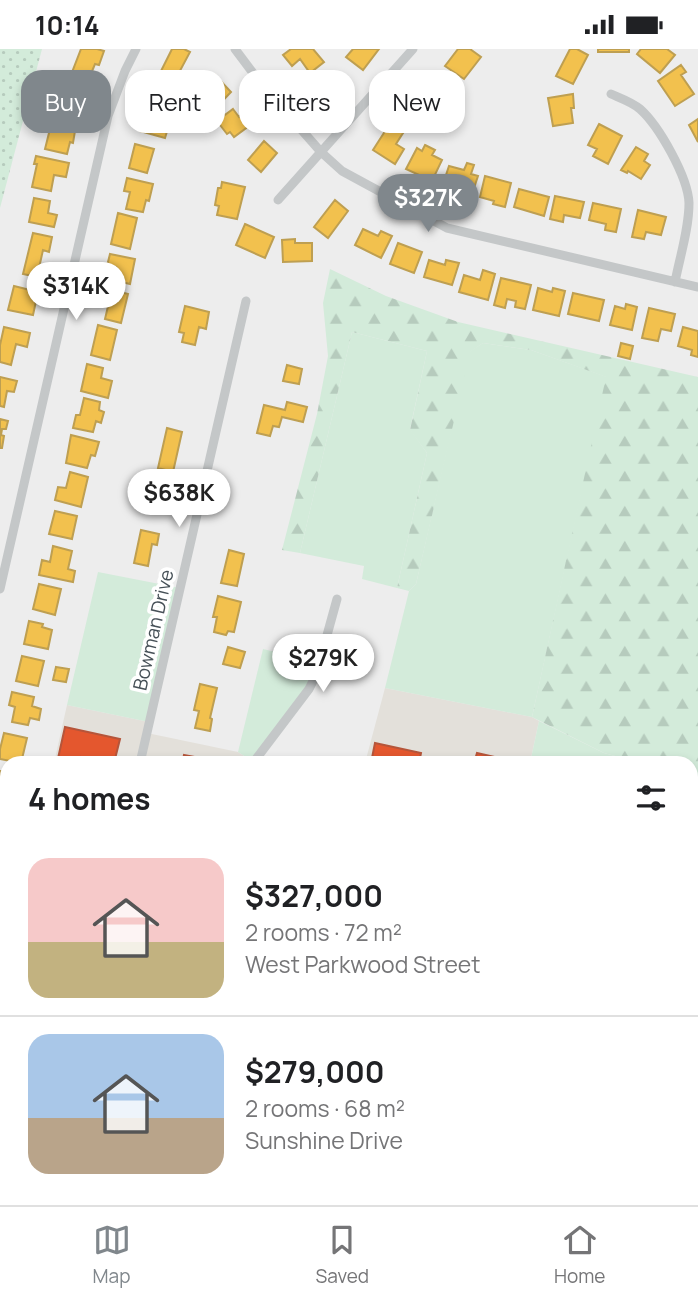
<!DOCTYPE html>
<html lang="en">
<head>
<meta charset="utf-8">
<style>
	:root { --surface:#fff; --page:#f2f2f2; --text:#202124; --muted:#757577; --line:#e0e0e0; --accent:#80878c }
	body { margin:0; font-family:Manrope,sans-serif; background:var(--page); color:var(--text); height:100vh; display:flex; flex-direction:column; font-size:26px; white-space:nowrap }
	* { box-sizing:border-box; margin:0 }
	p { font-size:23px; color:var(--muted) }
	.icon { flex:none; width:38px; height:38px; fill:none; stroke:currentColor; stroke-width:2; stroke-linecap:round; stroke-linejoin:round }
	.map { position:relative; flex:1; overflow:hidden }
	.drawer { position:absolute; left:0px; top:707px; width:698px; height:450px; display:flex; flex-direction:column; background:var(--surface); border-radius:21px 21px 0 0; box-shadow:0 4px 10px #0003 }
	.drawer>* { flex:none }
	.guide { position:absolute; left:21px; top:21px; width:656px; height:63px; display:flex; gap:14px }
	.price { position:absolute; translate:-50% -60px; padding:0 16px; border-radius:24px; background:#fff; color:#222; font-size:23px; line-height:46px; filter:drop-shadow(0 2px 4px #0008) }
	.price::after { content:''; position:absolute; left:50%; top:42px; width:21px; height:16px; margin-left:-10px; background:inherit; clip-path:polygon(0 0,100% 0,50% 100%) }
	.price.selected { background:var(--accent); color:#fff }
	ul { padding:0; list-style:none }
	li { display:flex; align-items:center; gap:21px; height:175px; padding:0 28px }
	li+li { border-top:2px solid var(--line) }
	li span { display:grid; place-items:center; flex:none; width:196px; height:140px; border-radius:21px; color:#555 }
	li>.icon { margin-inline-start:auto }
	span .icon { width:84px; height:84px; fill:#fffc; stroke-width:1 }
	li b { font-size:30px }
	h2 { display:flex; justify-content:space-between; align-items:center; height:84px; padding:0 28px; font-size:30px }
	.chip { padding:0 24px; border-radius:21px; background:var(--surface); box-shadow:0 4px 10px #0003; font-size:24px; line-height:63px }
	.chip.selected { background:var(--accent); color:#fff }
	.status { display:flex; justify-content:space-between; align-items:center; height:49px; padding:0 35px; background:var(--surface); direction:ltr }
	.status svg { height:19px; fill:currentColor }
	.dock { display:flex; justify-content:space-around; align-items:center; height:98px; border-top:2px solid var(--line); background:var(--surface); font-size:19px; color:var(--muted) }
	.dock a { display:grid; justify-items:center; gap:4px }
	.dock .selected { color:var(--accent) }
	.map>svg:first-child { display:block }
	.commercial { fill:#e3e0da }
	.grass { fill:#d3ebda }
	.forest { fill:url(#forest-firs) }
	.park { fill:url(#park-dots) }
	.homes { fill:#f2c14e; stroke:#be9f51; stroke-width:2 }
	.shops { fill:#e4572e; stroke:#b5553a; stroke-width:2 }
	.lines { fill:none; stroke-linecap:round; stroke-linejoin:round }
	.street { stroke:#c4c7c8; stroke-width:9 }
	.primary { stroke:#c2c5c8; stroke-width:14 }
	.labels { text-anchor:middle; stroke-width:7; stroke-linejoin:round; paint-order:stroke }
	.street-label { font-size:19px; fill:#465057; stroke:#fff }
</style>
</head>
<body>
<div class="status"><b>10:14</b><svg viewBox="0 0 49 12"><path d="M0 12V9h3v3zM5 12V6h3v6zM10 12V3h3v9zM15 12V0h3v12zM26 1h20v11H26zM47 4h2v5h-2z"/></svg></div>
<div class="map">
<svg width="698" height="1156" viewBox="0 0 698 1156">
	<defs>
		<pattern id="forest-firs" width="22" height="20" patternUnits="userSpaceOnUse" patternTransform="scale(1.75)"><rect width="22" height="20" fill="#d3ebda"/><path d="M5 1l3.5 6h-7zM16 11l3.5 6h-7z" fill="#b6cbbd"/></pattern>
		<pattern id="park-dots" width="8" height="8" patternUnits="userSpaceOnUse" patternTransform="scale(1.75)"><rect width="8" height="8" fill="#d3ebda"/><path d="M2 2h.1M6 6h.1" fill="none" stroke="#b6cbbd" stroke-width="1.8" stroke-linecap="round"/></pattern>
	</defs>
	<rect width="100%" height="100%" fill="#ededed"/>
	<!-- commercial -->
	<path class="commercial" d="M385 639 532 668 539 672 530 714H365Z
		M67 656 149 673 147 684 238 703 254 713 253 714H54Z
		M0 797 7 798V1107L0 1105V954L4 933 0 931Z
		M136 1150H267L265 1156H135Z"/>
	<!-- grass -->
	<path class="grass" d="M352 283 427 302 410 380 427 404 397 539 362 530 364 517 300 504Z
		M483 294 531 301 607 328 532 668 385 639 409 542 416 535 469 303Z
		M98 523 180 539 149 673 67 656Z
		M263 600 321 614 316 626 254 713 238 703Z
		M539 672 604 704 641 714H530Z
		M691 743 695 752 698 753V864L691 863Z
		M0 1105 7 1107V1150H136L135 1156H0Z"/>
	<!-- forest -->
	<path class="forest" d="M330 220 386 247 458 273 698 328V753H695L691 743V714H641L604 704 532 668 606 328 531 301 483 294 470 303 416 535 409 542 397 539 427 404 410 381 427 302 352 283 300 504 282 501 317 365 328 307 323 254Z"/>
	<!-- park -->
	<path class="park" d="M0 0H42L0 159Z"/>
	<!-- homes -->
	<path class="homes" d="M81 0H97L104 2 99 16 95 15 88 32 71 26Z
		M172 0H184L190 3 174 33 159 26Z
		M291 0H313L324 13 310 24 300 10 292 17 283 6Z
		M353 0H379L363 21 346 8Z
		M458 0H470L481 8 464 30 445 17Z
		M570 0H577L588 6 573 35 556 27Z
		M598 0H629V3H598Z
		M641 0H667L675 6 660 24 637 5Z
		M681 16 686 23 681 26 694 45 675 57 658 32Z
		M215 26 231 43 214 61 197 43Z
		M334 26 348 37 330 59 321 52 324 49 319 45Z
		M441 26 454 36 433 63 422 55 429 46 426 44Z
		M64 38 88 45 84 57 78 56 75 69 56 63Z
		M573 45 574 59H571L573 74 553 77 548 49Z
		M147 59 172 66 165 89 140 82Z
		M233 60 239 68 244 63 253 74 234 88 230 83 227 85 217 72Z
		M698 70V93L689 76Z
		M599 75 622 87 608 115 593 107 597 100 588 96Z
		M389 76 403 84 396 95 404 100 395 115 373 101Z
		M61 79 75 82 73 94 70 93 67 105 45 100 50 80 60 82Z
		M264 92 277 104 261 123 248 111Z
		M135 95 154 100 147 124 129 119Z
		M425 96 435 101 432 106 442 111 432 132 406 120 417 99 422 102Z
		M636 98 648 105 644 112 650 116 641 130 628 122 627 124 621 121Z
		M36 107 69 114 66 128 54 126 51 142 32 138 37 115H34Z
		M467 114 474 116 471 125 478 127 471 148 460 145 461 140 443 135 449 117 464 121Z
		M485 127 511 134 505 158 493 155 494 152 480 148Z
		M127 129 153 135 149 152 146 151 143 163 126 160 130 143 124 142Z
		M222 133 245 138 237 170 217 166 219 157 215 156 218 139H221Z
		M519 140 549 148 544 167 514 158Z
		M555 147 584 153 580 169 564 166 563 173 550 170Z
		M34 149 50 152 48 164 57 166 54 178 29 173Z
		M335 151 348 162 328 189 314 178Z
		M593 154 621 160 616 183 605 181 606 175 589 171Z
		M638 161 666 168 661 186 646 183 644 190 632 188Z
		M118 164 137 169 130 200 111 195Z
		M245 175 274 188 265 209 236 196Z
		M363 180 378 187 381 182 392 187 381 209 355 196Z
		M33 184 52 188 49 203 43 201 37 228 23 225Z
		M295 190V194H312V212L283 213 282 191Z
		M398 194 422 203 414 224 390 215Z
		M110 205 135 210 130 235 113 231 116 218 107 217Z
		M429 211 445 216 446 211 459 214 452 236 424 228Z
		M483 221 495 225 488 251 459 243 464 226 480 231Z
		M501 229 531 236 525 260 515 258 516 252 507 250 505 259 494 256Z
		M14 237 38 243 33 266 8 261Z
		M105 239 128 245 121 274 105 270 109 253 102 251Z
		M538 239 552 243 553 239 565 242 559 267 533 261Z
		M573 244 604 251 599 272 568 265Z
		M626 255 637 258 632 281 610 276 615 257 625 260Z
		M185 257 209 263 206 280 199 278 195 296 182 293 184 284 179 283Z
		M649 259 675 265 671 282 661 280 658 292 642 289Z
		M98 276 117 281 110 311 91 306Z
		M4 278 30 284 27 298 16 295 11 316 0 313V296Z
		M683 278 698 282V308L691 306 692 301 678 297Z
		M621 294 633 297 630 310 618 307Z
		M87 315 103 319 101 329 112 332 108 349 81 342Z
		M287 316 302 320 299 335 283 332Z
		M0 328 17 332 14 343 7 342 4 358 0 357Z
		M84 349 100 353 99 361 104 363 101 374 96 372 93 383 73 379 76 366H80Z
		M287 353 307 358 303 373 282 368 279 378 273 377 270 387 257 384 264 356 285 361Z
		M0 370 8 372 6 380H2L1 386 4 387 2 399H0Z
		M167 379 182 383 173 423 158 419Z
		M71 386 99 393 95 407 91 406 87 419 66 414Z
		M70 423 88 428 81 458 55 451 58 438 66 439Z
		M55 462 77 467 72 490 49 485Z
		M141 481 159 485 157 496 152 495 148 517 134 514Z
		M53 497 72 502 68 520 75 522 73 533 39 526 42 511 50 513Z
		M229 501 244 505 237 537 221 534Z
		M39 535 61 540 55 566 33 560Z
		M218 547 241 553 234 583 228 582 226 586 214 583 217 568H213Z
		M29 572 43 575 42 578 52 581 48 600 24 595Z
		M228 598 245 603 240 619 223 615Z
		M22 607 44 612 38 637 16 632Z
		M56 618 69 620 66 633 53 631Z
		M200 635 217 639 210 669 212 670 210 682 195 679 199 662 194 661Z
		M12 643 34 648 32 657 41 660 39 671 30 669 28 676 12 673 15 658 9 656Z
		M4 684 27 689 21 714 0 710V700Z
		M0 722 7 724V742L3 758 0 757Z
		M507 1150H514L526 1156H510L505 1153Z"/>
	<!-- shops -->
	<path class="shops" d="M65 678 120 690 114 714 81 708 80 714H57Z
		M375 694 421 704 419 714H371Z
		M477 704 516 713 515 714H474Z
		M184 706 205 710 221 714H182Z
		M0 850 7 852V878L0 876Z"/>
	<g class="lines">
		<!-- street -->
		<path class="street" d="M235 0 262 36 321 103 342 122 447 179 698 238
			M611 45C620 49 632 53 640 60 659 77 688 128 689 154 689 180 680 207 675 233
			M278 151 413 0
			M0 540 108 67 125 22 136 0
			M140 714 246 252
			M253 714 309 640 316 626 337 550
			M691 980 698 981
			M390 1156 396 1150
			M624 1156 626 1150"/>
		<!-- primary -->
		<path class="primary" d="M0 797 7 798
			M691 863 698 864"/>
	</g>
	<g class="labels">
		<!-- street labels -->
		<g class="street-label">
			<text transform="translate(153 581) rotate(-77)" y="7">Bowman Drive</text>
		</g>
	</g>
</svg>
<b class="price selected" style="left:428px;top:185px">$327K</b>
<b class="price" style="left:76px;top:273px">$314K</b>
<b class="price" style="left:179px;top:480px">$638K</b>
<b class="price" style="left:323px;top:645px">$279K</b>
<div class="guide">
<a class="chip selected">Buy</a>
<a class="chip">Rent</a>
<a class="chip">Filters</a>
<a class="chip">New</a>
</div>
<section class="drawer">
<h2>4 homes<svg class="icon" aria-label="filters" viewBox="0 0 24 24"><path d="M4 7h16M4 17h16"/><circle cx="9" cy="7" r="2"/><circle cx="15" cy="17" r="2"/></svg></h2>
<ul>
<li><span style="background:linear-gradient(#f6c9c9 60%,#c2b280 0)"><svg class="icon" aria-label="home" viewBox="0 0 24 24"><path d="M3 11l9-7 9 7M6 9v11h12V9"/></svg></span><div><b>$327,000</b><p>2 rooms · 72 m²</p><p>West Parkwood Street</p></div></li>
<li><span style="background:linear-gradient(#a9c7e8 60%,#b9a48a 0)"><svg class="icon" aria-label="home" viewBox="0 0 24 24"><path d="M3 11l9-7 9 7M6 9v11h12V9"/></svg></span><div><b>$279,000</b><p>2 rooms · 68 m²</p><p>Sunshine Drive</p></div></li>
</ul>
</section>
</div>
<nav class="dock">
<a class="selected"><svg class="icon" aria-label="map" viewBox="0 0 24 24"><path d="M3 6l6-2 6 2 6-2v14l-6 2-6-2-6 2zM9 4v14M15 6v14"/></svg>Map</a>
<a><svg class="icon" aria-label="saved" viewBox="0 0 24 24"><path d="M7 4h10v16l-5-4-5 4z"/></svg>Saved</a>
<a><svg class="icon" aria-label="home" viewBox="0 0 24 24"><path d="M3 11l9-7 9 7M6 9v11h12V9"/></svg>Home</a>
</nav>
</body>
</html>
